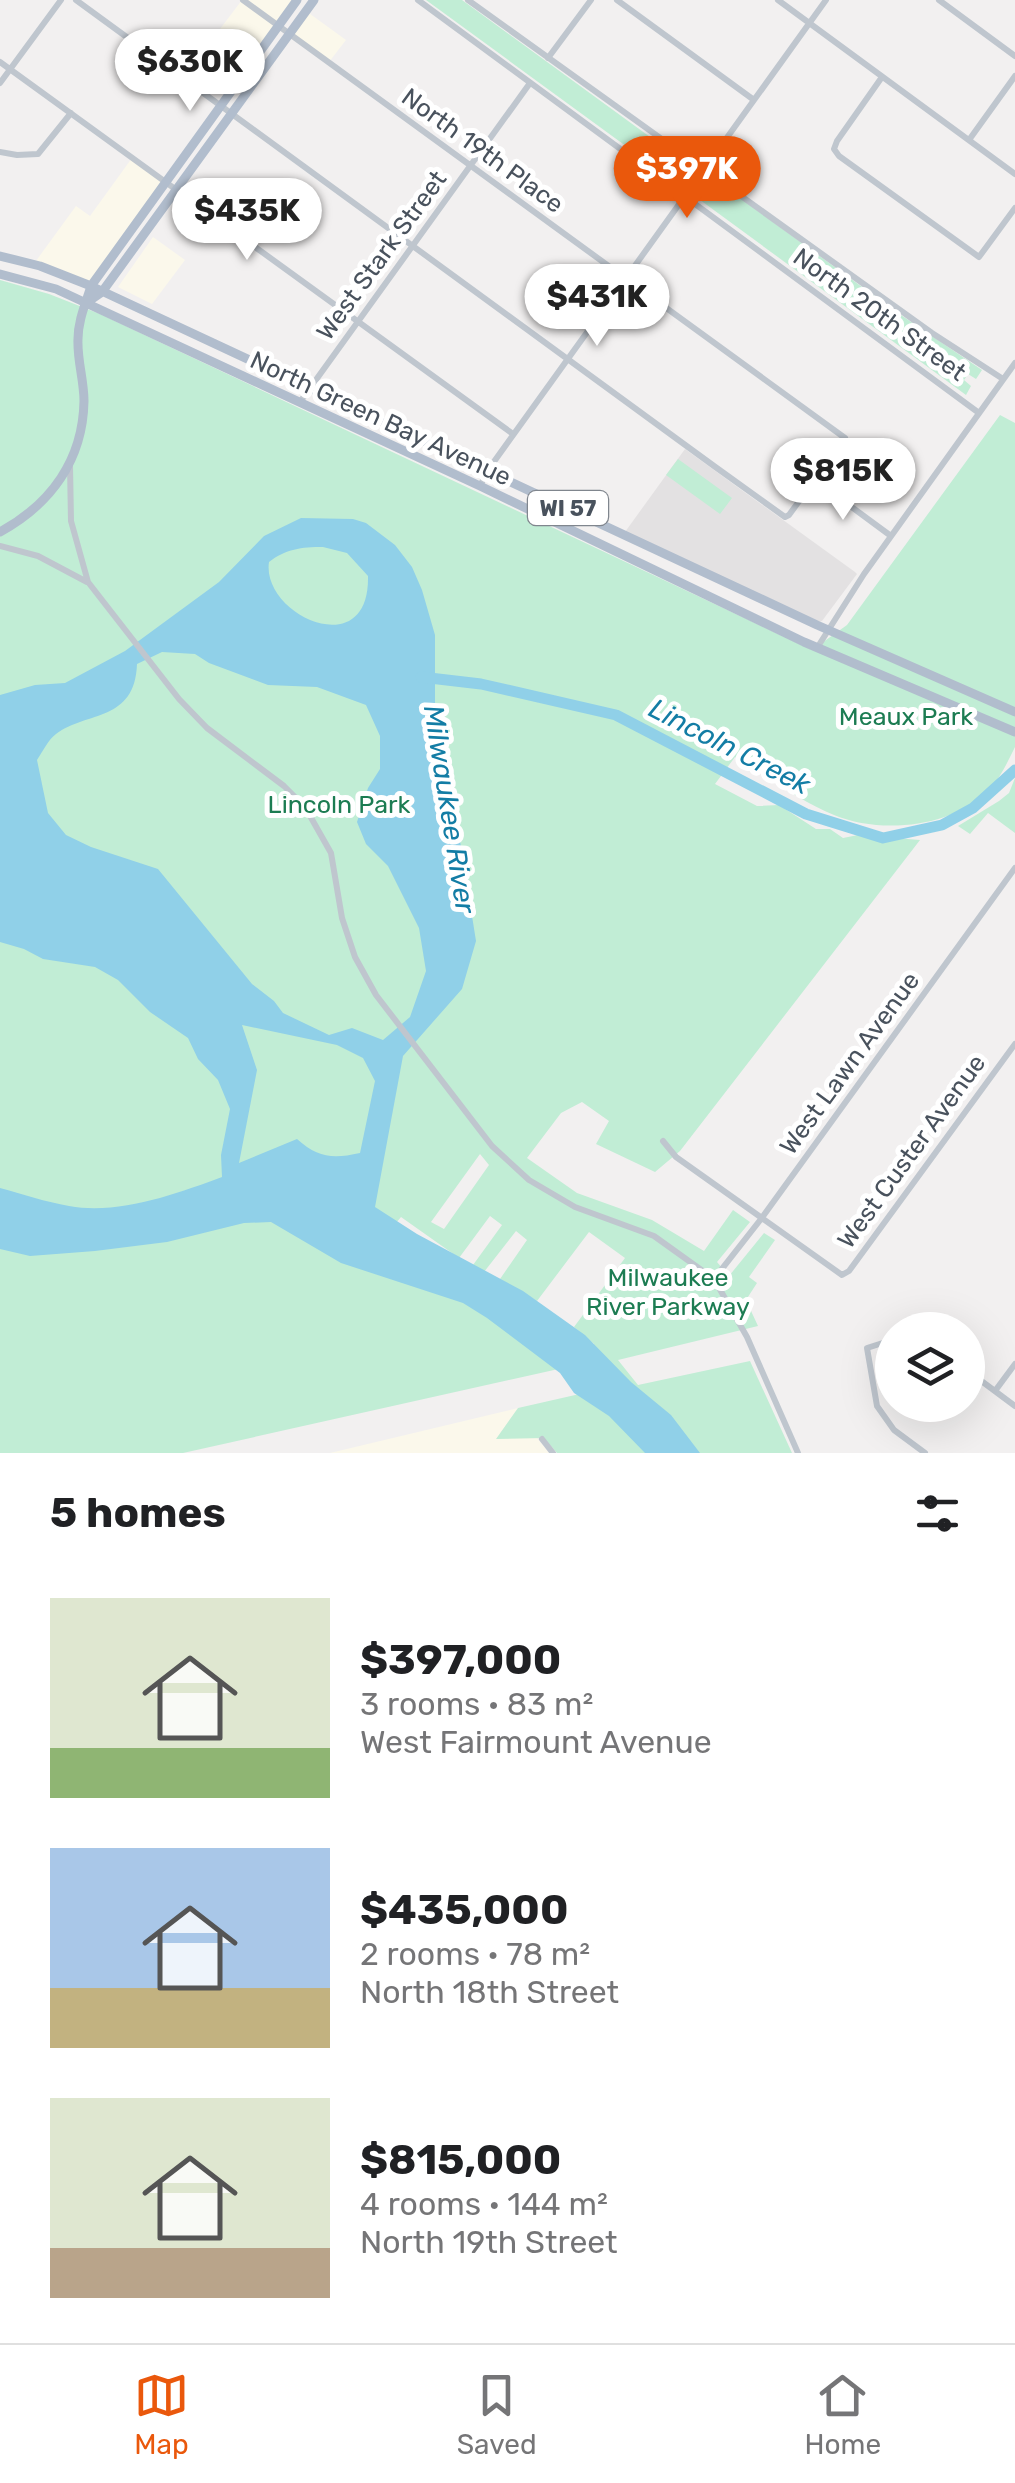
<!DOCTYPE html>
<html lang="en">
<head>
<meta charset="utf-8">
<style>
	:root { --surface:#fff; --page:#f6f6f6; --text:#202124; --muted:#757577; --line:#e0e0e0; --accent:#ea580c }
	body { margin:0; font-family:Rubik,sans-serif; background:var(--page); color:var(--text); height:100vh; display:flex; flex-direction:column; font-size:38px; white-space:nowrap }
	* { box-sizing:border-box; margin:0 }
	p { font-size:32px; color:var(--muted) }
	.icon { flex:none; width:55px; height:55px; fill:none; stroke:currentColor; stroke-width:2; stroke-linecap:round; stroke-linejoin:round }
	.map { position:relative; height:1453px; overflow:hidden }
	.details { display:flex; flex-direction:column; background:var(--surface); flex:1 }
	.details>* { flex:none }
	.controls { position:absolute; left:875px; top:1312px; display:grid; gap:20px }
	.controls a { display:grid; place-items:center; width:110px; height:110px; border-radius:50%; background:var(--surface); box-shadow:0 10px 40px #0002; font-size:50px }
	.price { position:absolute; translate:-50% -85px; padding:0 22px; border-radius:35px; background:#fff; color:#222; font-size:32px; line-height:65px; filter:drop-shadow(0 2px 5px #0008) }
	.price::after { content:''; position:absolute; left:50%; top:60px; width:30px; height:22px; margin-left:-15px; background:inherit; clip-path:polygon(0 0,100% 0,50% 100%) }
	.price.on { background:var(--accent); color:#fff }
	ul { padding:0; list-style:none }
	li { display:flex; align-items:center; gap:30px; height:250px; padding:0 50px }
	li span { display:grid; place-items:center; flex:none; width:280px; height:200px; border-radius:0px; color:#555 }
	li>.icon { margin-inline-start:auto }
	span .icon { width:120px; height:120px; fill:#fffc; stroke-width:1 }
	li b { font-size:42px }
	h2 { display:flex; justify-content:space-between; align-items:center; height:120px; padding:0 50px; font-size:42px }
	.dock { display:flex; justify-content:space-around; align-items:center; height:140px; border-top:2px solid var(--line); background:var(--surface); font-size:28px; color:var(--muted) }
	.dock a { display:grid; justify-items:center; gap:5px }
	.dock .on { color:var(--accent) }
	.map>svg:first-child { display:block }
	.commercial { fill:#fbf8eb }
	.education { fill:#e3e1e2 }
	.green { fill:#c1edd5; fill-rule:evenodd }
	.water { fill:#90d0e8; fill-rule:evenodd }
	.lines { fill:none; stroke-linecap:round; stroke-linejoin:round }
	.river { stroke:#90d0e8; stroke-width:11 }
	.minor { stroke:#bfc6ce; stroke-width:6 }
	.major { stroke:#b1bdcd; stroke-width:9 }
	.labels { text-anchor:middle; stroke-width:10; stroke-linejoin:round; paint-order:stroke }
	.shield { fill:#fff; stroke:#80868e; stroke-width:2.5 }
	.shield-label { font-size:22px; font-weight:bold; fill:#49525d }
	.street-label { font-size:25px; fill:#49525d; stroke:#fff }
	.park-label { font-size:25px; fill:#1c7c52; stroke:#fff }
	.water-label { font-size:28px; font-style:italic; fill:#137da5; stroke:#fff }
</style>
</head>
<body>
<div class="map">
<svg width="1015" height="1453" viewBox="0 0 1015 1453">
	<rect width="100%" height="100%" fill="#f2f0f0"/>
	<!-- commercial -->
	<path class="commercial" d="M242 0H297L256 57 220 29Z
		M306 11 346 40 329 62 289 34Z
		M132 158 166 182 91 286 33 265 76 206 90 216Z
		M153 237 185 260 152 304 118 287Z
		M518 1408 497 1438H537L549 1453H330Z"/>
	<!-- education -->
	<path class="education" d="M685 449 855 572 857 574 822 621 818 622 625 532Z"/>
	<!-- green -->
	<path class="green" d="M426 0H462L694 169 682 187Z
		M710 176 895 311 982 370 976 379 968 374 964 380 971 386 966 395 696 197Z
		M0 280 49 294 100 314 812 650 847 625 1000 415 1015 423V747C1007 763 1000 779 987 792 950 828 880 834 834 815 800 801 767 776 735 757L715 784 757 806 779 805 816 829H830L843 838 858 835 920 840 680 1151 655 1172 596 1144 609 1121 582 1102 561 1113 527 1158 577 1193 652 1220 704 1251 733 1210 750 1222 717 1262 729 1276 764 1233 775 1240 749 1277 757 1283 746 1300 758 1326 618 1360 638 1385 750 1361 792 1453H557L544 1438 496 1439 518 1408 584 1393 594 1344 574 1327 625 1258 589 1232 537 1301 500 1279 527 1240 516 1231 484 1272 473 1265 502 1225 490 1216 459 1258 401 1217 396 1223 563 1368 183 1453H0ZM480 1154 489 1165 444 1229 431 1222Z
		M678 459 732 498 720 514 666 475Z
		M1015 778V833L988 813 970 834 958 826 999 801 1009 793Z"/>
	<!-- water -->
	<path class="water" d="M301 518 353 519 366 523 395 545 412 567 422 590 435 635V717L457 822 476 941 462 989 403 1056 375 1207 417 1234 523 1291 585 1335 631 1382 671 1415 700 1453H645L609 1416 574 1393 560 1373 487 1318 463 1303 341 1263 271 1222 244 1223 167 1242 95 1251 30 1256 0 1249V1188C22 1194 46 1202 69 1206 119 1215 176 1194 222 1177L221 1155 230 1109 218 1080 198 1059 188 1038 150 1012 118 980 95 967 43 959 24 949 0 942V695L35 685 65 683 125 651 219 582 264 536ZM323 547 347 553 368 576C370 665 261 615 269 562 286 549 301 547 323 547ZM162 652 195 654 209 663 268 685 317 687 366 705 380 736V769L368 788 357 822 366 844 388 866 419 928 426 971 410 1017 383 1040 352 1028 329 1035 283 1013 274 1001 252 984 158 869 91 847 66 835 48 813 37 760C43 751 48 740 56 734 87 711 135 722 137 664ZM242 1025 337 1045 363 1058 375 1081 360 1153C333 1159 318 1158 297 1139L239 1163 257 1070Z"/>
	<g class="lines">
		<!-- river -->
		<path class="river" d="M421 677 481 684 616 715 806 814 883 838 942 825 973 808 1015 770"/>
		<!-- minor -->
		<path class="minor" d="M76 0 714 466 785 517 789 515 845 438 243 0
			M418 0 979 413
			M468 0 932 333 1003 379
			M617 0 754 100
			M778 0 1015 174
			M939 0 1015 56
			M548 58 591 0
			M0 62 513 434
			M882 77 837 141 834 149 839 156 979 257 1015 208
			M0 83 61 0
			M969 140 1015 76
			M0 152 17 155 38 154 71 113
			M300 402 530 83
			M70 466 71 521 88 582 179 699 207 728 284 786 305 807 331 853 342 918 355 957 376 995 492 1146 529 1180 575 1207 654 1236 714 1279 747 1337 798 1453
			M815 480 891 536
			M480 486 488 470 826 0
			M0 546 38 556 87 582
			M817 648 864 574 1015 363
			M663 1141 676 1157 842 1275 849 1271 1015 1044
			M714 1279 761 1219 1015 868
			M892 1340 867 1348 877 1406 894 1430 925 1453
			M968 1371 1015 1406
			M995 1391 1015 1364
			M542 1439 553 1453"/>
		<!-- major -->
		<path class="major" d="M0 256 40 266 91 286 817 625 1015 712
			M0 274 56 289 86 303 480 486 804 642 1015 732
			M86 303 102 292 314 0
			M0 532C51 504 83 460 84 401 84 380 77 360 78 339 78 320 86 303 91 286L297 0"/>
	</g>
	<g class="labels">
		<!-- shield labels -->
		<rect class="shield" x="528" y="491" width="80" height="34" rx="8"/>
		<g class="shield-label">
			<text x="568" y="516">WI 57</text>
		</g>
		<!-- street labels -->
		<g class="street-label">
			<text transform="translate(483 150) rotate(36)" y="9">North 19th Place</text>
			<text transform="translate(381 255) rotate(-54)" y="9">West Stark Street</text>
			<text transform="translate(880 314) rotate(36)" y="9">North 20th Street</text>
			<text transform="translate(381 418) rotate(25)" y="9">North Green Bay Avenue</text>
			<text transform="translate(849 1063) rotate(-54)" y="9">West Lawn Avenue</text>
			<text transform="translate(911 1151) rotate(-54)" y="9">West Custer Avenue</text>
		</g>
		<!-- park labels -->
		<g class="park-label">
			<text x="906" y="725">Meaux Park</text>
			<text x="339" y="813">Lincoln Park</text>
			<text x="668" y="1286">Milwaukee<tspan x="668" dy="29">River Parkway</tspan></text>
		</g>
		<!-- water labels -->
		<g class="water-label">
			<text transform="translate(730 746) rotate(27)" y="10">Lincoln Creek</text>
			<text transform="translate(450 809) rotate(81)" y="10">Milwaukee River</text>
		</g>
	</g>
</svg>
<div class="controls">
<a><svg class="icon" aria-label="layers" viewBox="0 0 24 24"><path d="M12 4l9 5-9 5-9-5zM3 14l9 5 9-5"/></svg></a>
</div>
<b class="price" style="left:190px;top:114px">$630K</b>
<b class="price on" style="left:687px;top:221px">$397K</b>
<b class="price" style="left:247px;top:263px">$435K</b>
<b class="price" style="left:597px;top:349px">$431K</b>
<b class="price" style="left:843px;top:523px">$815K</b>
</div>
<section class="details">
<h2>5 homes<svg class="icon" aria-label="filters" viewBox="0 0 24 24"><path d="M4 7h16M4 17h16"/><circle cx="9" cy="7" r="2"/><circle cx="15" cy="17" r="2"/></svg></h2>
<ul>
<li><span style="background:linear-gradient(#dfe7d0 75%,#8fb573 0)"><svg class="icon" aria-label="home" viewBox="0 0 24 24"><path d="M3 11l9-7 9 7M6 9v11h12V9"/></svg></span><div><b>$397,000</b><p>3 rooms · 83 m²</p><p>West Fairmount Avenue</p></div></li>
<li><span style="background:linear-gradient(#a9c7e8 70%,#c2b280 0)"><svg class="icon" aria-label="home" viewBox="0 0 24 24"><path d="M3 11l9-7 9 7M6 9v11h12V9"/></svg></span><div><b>$435,000</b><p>2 rooms · 78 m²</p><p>North 18th Street</p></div></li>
<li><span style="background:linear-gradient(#dfe7d0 75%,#b9a48a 0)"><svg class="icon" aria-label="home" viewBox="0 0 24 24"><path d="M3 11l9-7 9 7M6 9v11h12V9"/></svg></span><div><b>$815,000</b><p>4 rooms · 144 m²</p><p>North 19th Street</p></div></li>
</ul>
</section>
<nav class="dock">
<a class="on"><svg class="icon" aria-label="map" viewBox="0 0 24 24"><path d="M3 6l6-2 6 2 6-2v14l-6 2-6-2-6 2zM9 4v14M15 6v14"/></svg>Map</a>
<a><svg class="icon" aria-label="saved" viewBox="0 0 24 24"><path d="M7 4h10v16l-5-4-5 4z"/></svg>Saved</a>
<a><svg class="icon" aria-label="home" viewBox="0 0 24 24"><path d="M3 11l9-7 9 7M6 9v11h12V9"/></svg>Home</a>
</nav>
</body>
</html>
